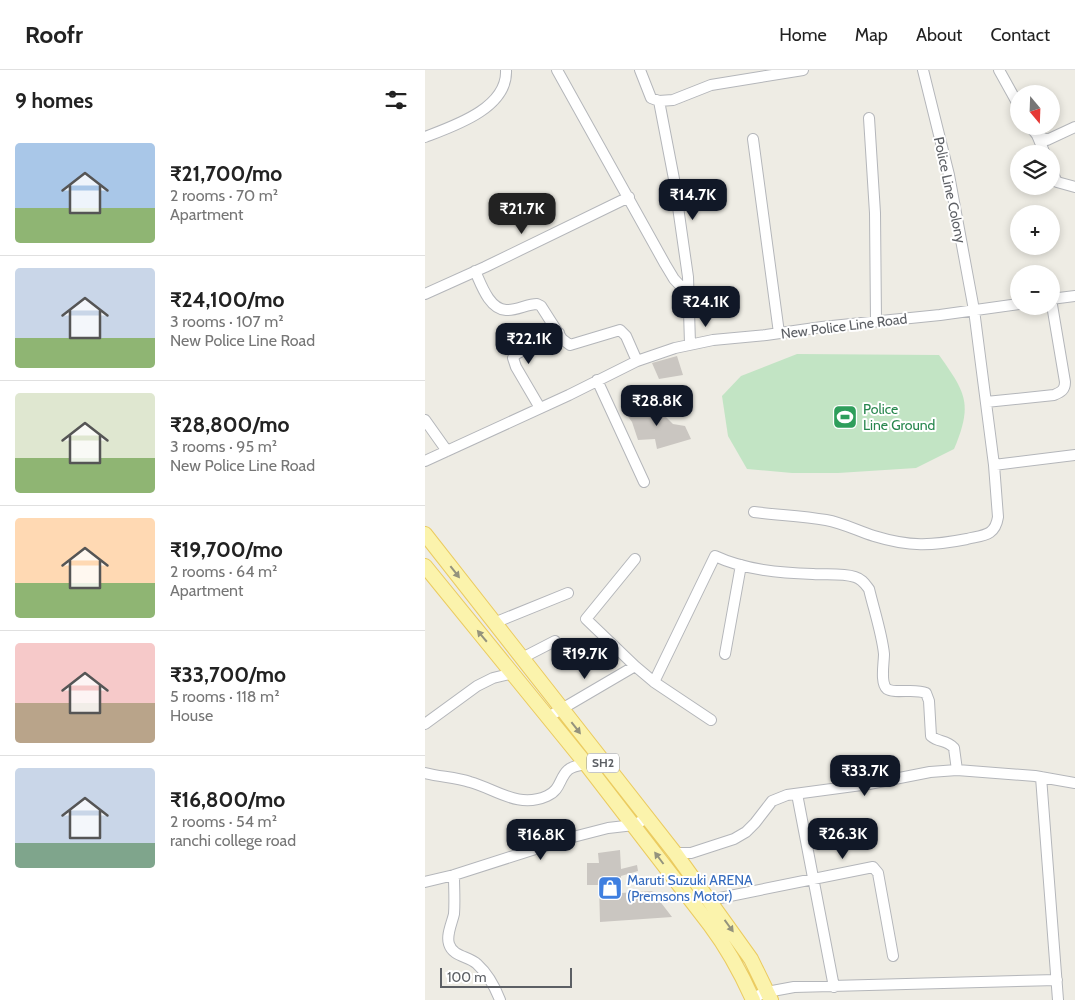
<!DOCTYPE html>
<html lang="en">
<head>
<meta charset="utf-8">
<style>
	:root { --surface:#fff; --page:#f2f2f2; --text:#222; --muted:#767676; --line:#e0e0e0; --accent:#111827 }
	body { margin:0; font-family:Cabin,sans-serif; background:var(--page); color:var(--text); height:100vh; display:flex; flex-direction:column; font-size:19px; white-space:nowrap }
	* { box-sizing:border-box; margin:0 }
	p { font-size:16px; color:var(--muted) }
	.icon { flex:none; width:28px; height:28px; fill:none; stroke:currentColor; stroke-width:2; stroke-linecap:round; stroke-linejoin:round }
	.map { position:relative; flex:1; overflow:hidden }
	.sheet { display:flex; flex-direction:column; background:var(--surface); width:425px }
	.sheet>* { flex:none }
	.needle { width:32px; rotate:161deg }
	.fabs { position:absolute; left:585px; top:15px; display:grid; gap:10px }
	.fabs a { display:grid; place-items:center; width:50px; height:50px; border-radius:50%; background:var(--surface); box-shadow:0 2px 8px #0003; font-size:25px }
	.scale { position:absolute; left:15px; bottom:12px; width:132px; box-sizing:border-box; padding-left:5px; border:2px solid #5c5f64; border-top:0; font-size:14px; line-height:18px; white-space:nowrap; color:#5c5f64; -webkit-text-stroke:4px #fff; paint-order:stroke }
	.price { position:absolute; translate:-50% -42px; padding:0 11px; border-radius:10px; background:var(--accent); color:#fff; font-size:16px; line-height:32px; filter:drop-shadow(0 1px 2px #0008) }
	.price::after { content:''; position:absolute; left:50%; top:30px; width:15px; height:11px; margin-left:-8px; background:inherit; clip-path:polygon(0 0,100% 0,50% 100%) }
	.price.current { background:#222; color:#fff }
	ul { padding:0; list-style:none }
	li { display:flex; align-items:center; gap:15px; height:125px; padding:0 15px }
	li+li { border-top:1px solid var(--line) }
	li span { display:grid; place-items:center; flex:none; width:140px; height:100px; border-radius:5px; color:#555 }
	li>.icon { margin-inline-start:auto }
	span .icon { width:60px; height:60px; fill:#fffc; stroke-width:1 }
	li b { font-size:21px }
	h2 { display:flex; justify-content:space-between; align-items:center; height:60px; padding:0 15px; font-size:21px }
	header { display:flex; align-items:center; gap:30px; box-sizing:border-box; height:70px; padding:0 25px; background:var(--surface); border-bottom:1px solid var(--line) }
	header strong { font-size:24px }
	nav { display:flex; gap:28px; margin-inline-start:auto; font-size:18px }
	main { display:flex; flex:1; min-height:0 }
	.map>svg:first-child { display:block }
	.green { fill:#c2e4c4 }
	.building { fill:#cac6c1 }
	.lines { fill:none; stroke-linecap:round; stroke-linejoin:round }
	.minor-casing { stroke:#b4b6ba; stroke-width:12 }
	.major-casing { stroke:#ebcb60; stroke-width:16 }
	.minor { stroke:#fff; stroke-width:10 }
	.major { stroke:#fbf3ac; stroke-width:14 }
	.oneway { fill:#94937d }
	.labels { text-anchor:middle; stroke-width:4; stroke-linejoin:round; paint-order:stroke }
	.shield { fill:#fff; stroke:#8d8f92; stroke-width:1 }
	.shield-label { font-size:12px; font-weight:bold; fill:#5c5f64 }
	.street-label { font-size:14px; fill:#5c5f64; stroke:#fff }
	.leisure-label { font-size:14px; fill:#27864d; stroke:#fff; text-anchor:start }
	.shop-label { font-size:14px; fill:#366cbe; stroke:#fff; text-anchor:start }
</style>
</head>
<body>
<header>
<strong>Roofr</strong>
<nav><a>Home</a><a>Map</a><a>About</a><a>Contact</a></nav>
</header>
<main>
<section class="sheet">
<h2>9 homes<svg class="icon" aria-label="filters" viewBox="0 0 24 24"><path d="M4 7h16M4 17h16"/><circle cx="9" cy="7" r="2"/><circle cx="15" cy="17" r="2"/></svg></h2>
<ul>
<li><span style="background:linear-gradient(#a9c7e8 65%,#8fb573 0)"><svg class="icon" aria-label="home" viewBox="0 0 24 24"><path d="M3 11l9-7 9 7M6 9v11h12V9"/></svg></span><div><b>₹21,700/mo</b><p>2 rooms · 70 m²</p><p>Apartment</p></div></li>
<li><span style="background:linear-gradient(#c9d6e8 70%,#8fb573 0)"><svg class="icon" aria-label="home" viewBox="0 0 24 24"><path d="M3 11l9-7 9 7M6 9v11h12V9"/></svg></span><div><b>₹24,100/mo</b><p>3 rooms · 107 m²</p><p>New Police Line Road</p></div></li>
<li><span style="background:linear-gradient(#dfe7d0 65%,#8fb573 0)"><svg class="icon" aria-label="home" viewBox="0 0 24 24"><path d="M3 11l9-7 9 7M6 9v11h12V9"/></svg></span><div><b>₹28,800/mo</b><p>3 rooms · 95 m²</p><p>New Police Line Road</p></div></li>
<li><span style="background:linear-gradient(#ffd9b3 65%,#8fb573 0)"><svg class="icon" aria-label="home" viewBox="0 0 24 24"><path d="M3 11l9-7 9 7M6 9v11h12V9"/></svg></span><div><b>₹19,700/mo</b><p>2 rooms · 64 m²</p><p>Apartment</p></div></li>
<li><span style="background:linear-gradient(#f6c9c9 60%,#b9a48a 0)"><svg class="icon" aria-label="home" viewBox="0 0 24 24"><path d="M3 11l9-7 9 7M6 9v11h12V9"/></svg></span><div><b>₹33,700/mo</b><p>5 rooms · 118 m²</p><p>House</p></div></li>
<li><span style="background:linear-gradient(#c9d6e8 75%,#7fa58c 0)"><svg class="icon" aria-label="home" viewBox="0 0 24 24"><path d="M3 11l9-7 9 7M6 9v11h12V9"/></svg></span><div><b>₹16,800/mo</b><p>2 rooms · 54 m²</p><p>ranchi college road</p></div></li>
</ul>
</section>
<div class="map">
<svg width="650" height="930" viewBox="0 0 650 930">
	<rect width="100%" height="100%" fill="#eeece4"/>
	<!-- green -->
	<path class="green" d="M372 284 514 285C541 323 548 334 529 379L491 398 413 403H367L322 399 303 366 297 326 316 306Z"/>
	<!-- building -->
	<path class="building" d="M252 286 258 305 234 309 227 293Z
		M225 334 237 343 248 354 260 356 266 369 232 379 230 369 213 370 207 352 202 345Z
		M195 780 196 799 212 795 213 801 196 806V823L227 821 247 847 175 852 174 815H162V793H174L173 783Z"/>
	<g class="lines">
		<defs>
			<path id="minor" d="M132 0 240 194 249 209 263 224
				M215 0 226 28 234 31 248 30 286 15 378 0
				M574 0 594 36
				M234 31 249 109 263 207 265 274
				M444 48 450 143 451 251
				M605 56 612 65 622 70 650 57
				M612 65 620 84
				M0 67C29 56 83 38 81 0
				M328 69 354 263
				M626 100 632 112 650 117
				M50 201C56 214 64 239 81 240 91 241 102 234 112 234L116 236 137 269 145 275 195 260 201 266 212 291
				M0 224 60 197 204 127
				M626 229 650 226
				M172 310 219 412
				M561 332 629 325C636 322 640 320 640 312L626 229
				M115 338 91 297 88 288 91 284 134 263
				M0 350 22 381
				M0 391 144 325 212 291 250 278 288 270 341 265 397 257 515 245 594 234
				M569 395 650 385
				M329 442C353 445 378 446 401 450 418 453 433 461 449 466 485 477 506 476 542 469 559 465 570 466 573 447L569 395 549 240 524 105 498 0
				M210 489 161 549 210 596 229 612 286 650
				M69 553 143 523
				M300 584 316 495
				M97 588 130 571
				M229 612 290 486C320 500 355 503 388 504 402 505 417 503 430 507 437 509 440 514 444 519 449 540 457 564 459 584 459 593 455 613 462 619 470 624 490 618 501 623L504 631 506 666C514 673 521 669 529 678L532 700
				M123 647 210 596
				M0 654 52 616 68 608 89 603
				M0 703C15 707 31 707 45 712 71 719 93 739 122 726 136 720 134 708 143 700 147 696 155 695 161 694
				M616 707 633 930
				M372 724 409 917
				M250 783H266L309 769 321 762 330 753 347 731 362 725 444 714 505 702 532 700 610 706 650 713
				M29 805C29 818 30 831 29 844 27 853 21 865 24 874 28 887 44 886 52 894 62 903 70 917 75 930
				M0 812 29 805 148 767 183 758 209 755 222 748
				M285 830 448 797 453 803 468 886
				M327 928 342 922 369 917 632 910"/>
			<path id="major" d="M0 464 250 783 326 889 346 930
				M0 496 161 694 285 855C303 879 316 903 328 930"/>
		</defs>
		<!-- minor casing -->
		<use href="#minor" class="minor-casing"/>
		<!-- major casing -->
		<use href="#major" class="major-casing"/>
		<!-- minor -->
		<use href="#minor" class="minor"/>
		<!-- major -->
		<use href="#major" class="major"/>
	</g>
	<!-- one-way arrows -->
	<defs><path id="oneway-solid" d="M-6-.8H1V-3.2L6.5 0L1 3.2V.8H-6Z" transform="scale(1.25)"/></defs>
	<g class="oneway">
		<use href="#oneway-solid" transform="translate(30 502) rotate(52)"/>
		<use href="#oneway-solid" transform="translate(57 566) rotate(-130)"/>
		<use href="#oneway-solid" transform="translate(151 658) rotate(52)"/>
		<use href="#oneway-solid" transform="translate(234 788) rotate(-127)"/>
		<use href="#oneway-solid" transform="translate(304 856) rotate(54)"/>
	</g>
	<!-- icons -->
	<defs>
		<symbol id="stadium-square" viewBox="-11 -11 22 22"><rect x="-9" y="-9" width="18" height="18" rx="4" fill="#2e9e5b" stroke="#fff"/><path d="M0-5a6.5 5 0 1 0 0 10a6.5 5 0 1 0 0-10ZM-3.5-1.8h7v3.6h-7Z" fill="#fff"/></symbol>
		<symbol id="shop-square" viewBox="-11 -11 22 22"><rect x="-9" y="-9" width="18" height="18" rx="4" fill="#3f7fe0" stroke="#fff"/><path d="M-5-2.5h2.3a2.7 3.5 0 0 1 5.4 0H5L5.5 6h-11ZM-1.5-2.5h3a1.5 2.3 0 0 0-3 0Z" fill="#fff"/></symbol>
	</defs>
	<g fill-rule="evenodd">
		<use href="#stadium-square" x="406" y="333" width="28" height="28"/>
		<use href="#shop-square" x="171" y="804" width="28" height="28"/>
	</g>
	<g class="labels">
		<!-- shield labels -->
		<rect class="shield" x="162" y="683.5" width="32" height="19" rx="4"/>
		<g class="shield-label">
			<text x="178" y="697">SH2</text>
		</g>
		<!-- street labels -->
		<g class="street-label">
			<text transform="translate(525 120) rotate(78)" y="5">Police Line Colony</text>
			<text transform="translate(419 256) rotate(-7)" y="5">New Police Line Road</text>
		</g>
		<!-- leisure labels -->
		<g class="leisure-label">
			<text x="438" y="344">Police<tspan x="438" dy="16">Line Ground</tspan></text>
		</g>
		<!-- shop labels -->
		<g class="shop-label">
			<text x="202" y="815">Maruti Suzuki ARENA<tspan x="202" dy="16">(Premsons Motor)</tspan></text>
		</g>
	</g>
</svg>
<div class="fabs">
<a><svg class="needle" viewBox="-14 -14 28 28"><path d="M0-13l5 13h-10z" fill="#e53935"/><path d="M0 13l5-13h-10z" fill="#767676"/></svg></a>
<a><svg class="icon" aria-label="layers" viewBox="0 0 24 24"><path d="M12 4l9 5-9 5-9-5zM3 14l9 5 9-5"/></svg></a>
<a>+</a>
<a>−</a>
</div>
<div class="scale">100 m</div>
<b class="price" style="left:268px;top:151px">₹14.7K</b>
<b class="price current" style="left:97px;top:165px">₹21.7K</b>
<b class="price" style="left:281px;top:258px">₹24.1K</b>
<b class="price" style="left:104px;top:295px">₹22.1K</b>
<b class="price" style="left:232px;top:357px">₹28.8K</b>
<b class="price" style="left:160px;top:610px">₹19.7K</b>
<b class="price" style="left:440px;top:727px">₹33.7K</b>
<b class="price" style="left:418px;top:790px">₹26.3K</b>
<b class="price" style="left:116px;top:791px">₹16.8K</b>
</div>
</main>
</body>
</html>
